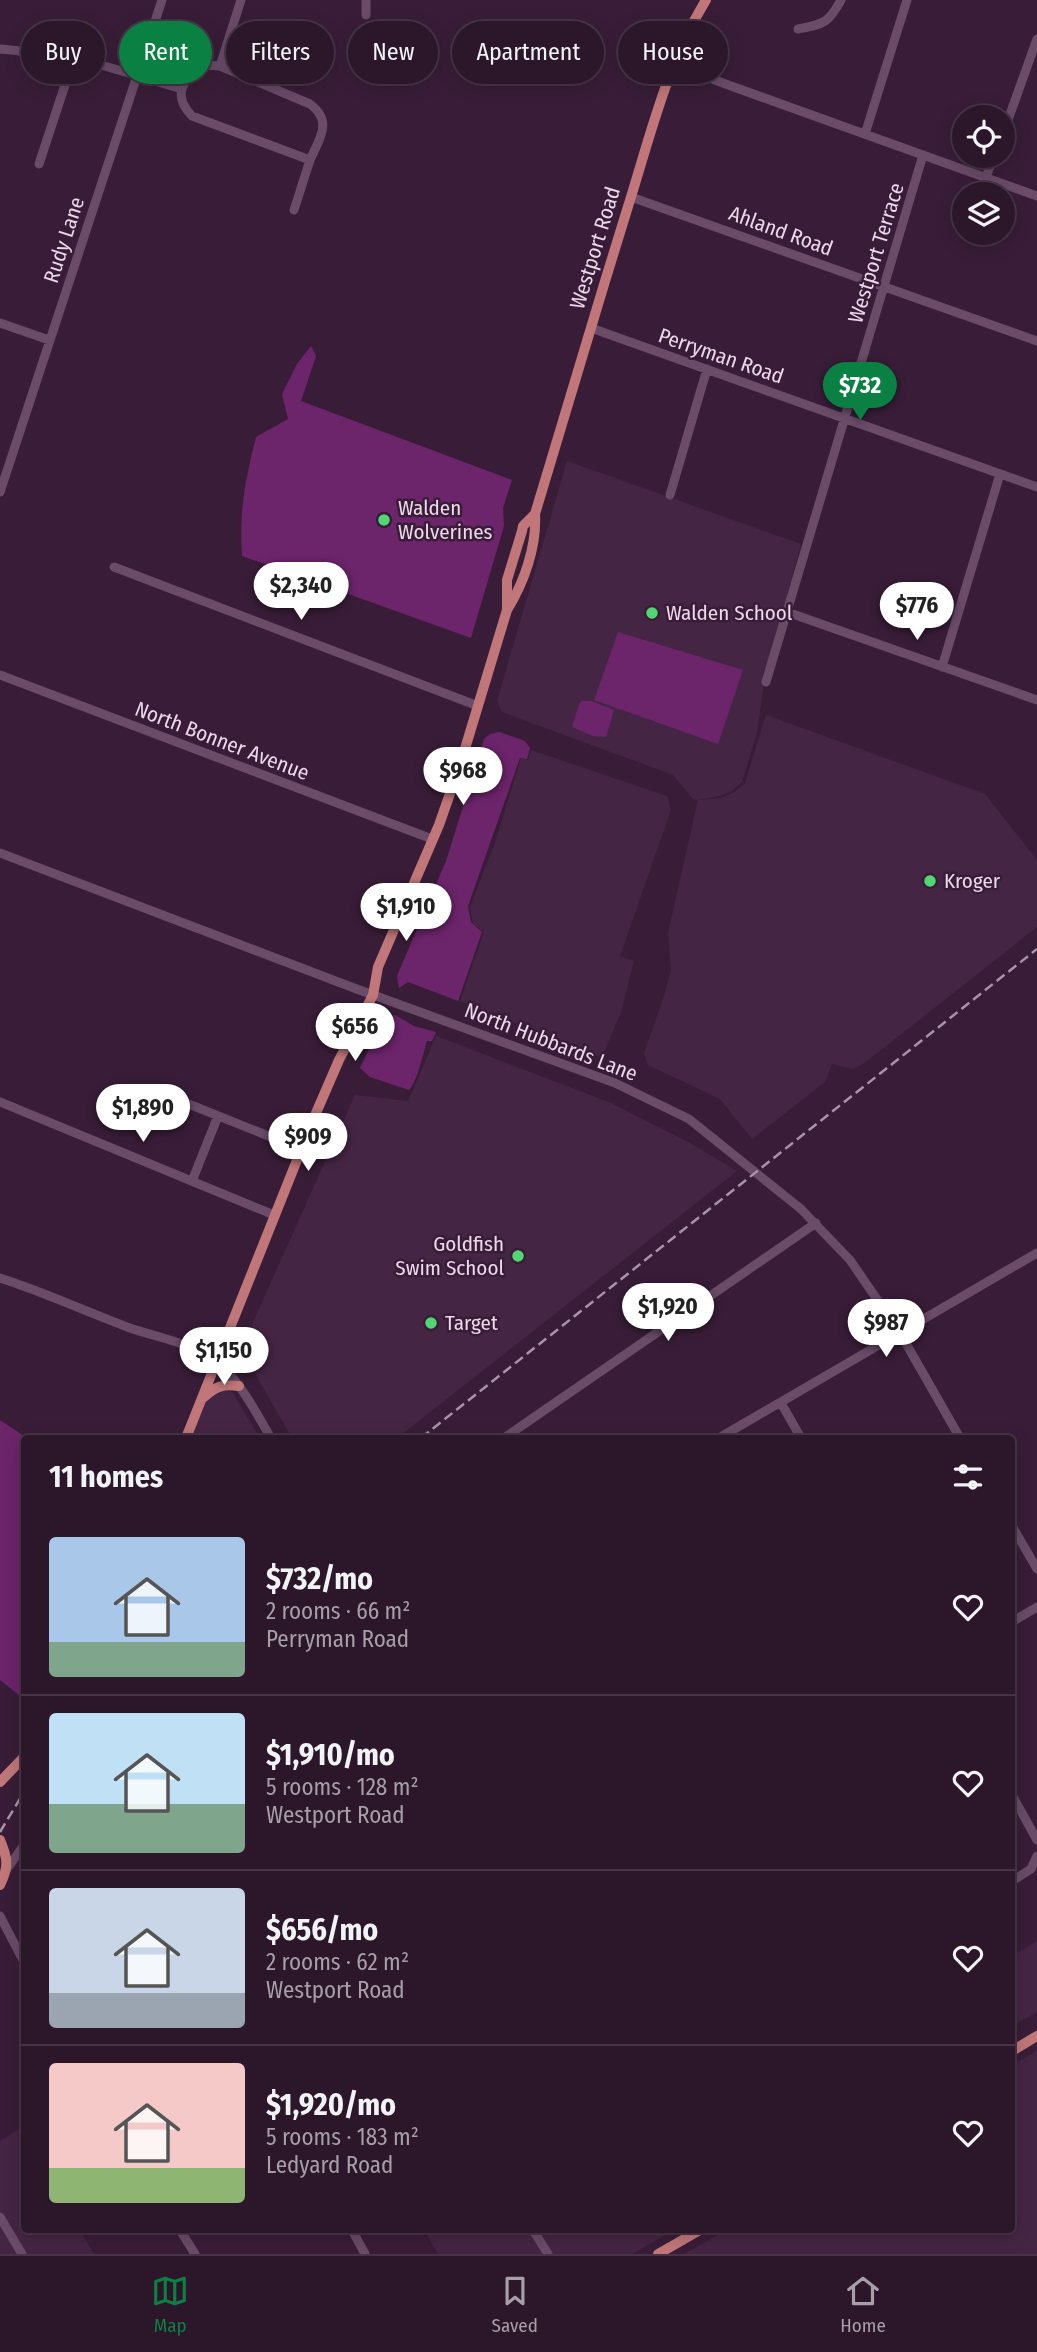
<!DOCTYPE html>
<html lang="en">
<head>
<meta charset="utf-8">
<style>
	:root { --surface:#2b162a; --page:#372336; --text:#f1f3f6; --muted:#a69fa8; --line:#473547; --accent:#0b8043 }
	body { margin:0; font-family:"Fira Sans Condensed",sans-serif; background:var(--page); color:var(--text); height:100vh; display:flex; flex-direction:column; font-size:26px; white-space:nowrap }
	* { box-sizing:border-box; margin:0 }
	p { font-size:23px; color:var(--muted) }
	.icon { flex:none; width:38px; height:38px; fill:none; stroke:currentColor; stroke-width:2; stroke-linecap:round; stroke-linejoin:round }
	.map { position:relative; flex:1; overflow:hidden }
	.sheet { position:absolute; left:21px; top:1435px; width:994px; height:798px; display:flex; flex-direction:column; background:var(--surface); border-radius:7px; box-shadow:0 4px 18px #0003,0 0 0 2px var(--line) }
	.sheet>* { flex:none }
	.banner { position:absolute; left:21px; top:21px; width:996px; height:63px; display:flex; gap:14px }
	.tools { position:absolute; left:952px; top:105px; display:grid; gap:14px }
	.tools a { display:grid; place-items:center; width:63px; height:63px; border-radius:50%; background:var(--surface); box-shadow:0 4px 18px #0003,0 0 0 2px var(--line); font-size:35px }
	.price { position:absolute; translate:-50% -60px; padding:0 16px; border-radius:24px; background:#fff; color:#222; font-size:23px; line-height:46px; filter:drop-shadow(0 2px 4px #0008) }
	.price::after { content:''; position:absolute; left:50%; top:42px; width:21px; height:16px; margin-left:-10px; background:inherit; clip-path:polygon(0 0,100% 0,50% 100%) }
	.price.selected { background:var(--accent); color:#fff }
	ul { padding:0; list-style:none }
	li { display:flex; align-items:center; gap:21px; height:175px; padding:0 28px }
	li+li { border-top:2px solid var(--line) }
	li span { display:grid; place-items:center; flex:none; width:196px; height:140px; border-radius:7px; color:#555 }
	li>.icon { margin-inline-start:auto }
	span .icon { width:84px; height:84px; fill:#fffc; stroke-width:1 }
	li b { font-size:30px }
	h2 { display:flex; justify-content:space-between; align-items:center; height:84px; padding:0 28px; font-size:30px }
	.tag { padding:0 24px; border-radius:32px; background:var(--surface); box-shadow:0 4px 18px #0003,0 0 0 2px var(--line); font-size:24px; line-height:63px }
	.tag.selected { background:var(--accent); color:#fff }
	.tab-bar { display:flex; justify-content:space-around; align-items:center; height:98px; border-top:2px solid var(--line); background:var(--surface); font-size:19px; color:var(--muted) }
	.tab-bar a { display:grid; justify-items:center; gap:4px }
	.tab-bar .selected { color:var(--accent) }
	.map>svg:first-child { display:block }
	.built { fill:#452544 }
	.green { fill:#6c246b }
	.lines { fill:none; stroke-linecap:round; stroke-linejoin:round }
	.minor { stroke:#6a4b68; stroke-width:9 }
	.major { stroke:#c17779; stroke-width:10 }
	.rail { stroke:#a993a8; stroke-width:2.5; stroke-dasharray:10 5; stroke-linecap:butt }
	.poi-dot { fill:#52d673; stroke:#391d38; stroke-width:2.5 }
	.labels { text-anchor:middle; stroke-width:5; stroke-linejoin:round; paint-order:stroke }
	.street-label { font-size:21px; fill:#ebd8e9; stroke:#391d38 }
	.poi-label { font-size:21px; fill:#ebd8e9; stroke:#391d38; text-anchor:start }
</style>
</head>
<body>
<div class="map">
<svg width="1037" height="2254" viewBox="0 0 1037 2254">
	<rect width="100%" height="100%" fill="#391d38"/>
	<!-- built -->
	<path class="built" d="M567 461 801 544 764 682 757 733 742 782 732 791 720 796 698 800 721 798 733 793 745 783 766 715 985 794 1037 860V927L866 1062 853 1069 832 1064 825 1082 752 1139 720 1099 648 1065 644 1053 665 993 671 970 668 933 698 800 693 799 673 775 502 712 497 701Z
		M531 750 667 796 671 810 620 956 634 961 621 1012 602 1057 460 1001 484 932 473 923 470 907 496 840 521 758 528 760Z
		M436 1036 611 1103 690 1143 737 1171 397 1438H292L241 1349 355 1095 408 1101Z
		M222 1389 232 1392 260 1438H190L208 1398Z
		M1037 1941V2012L1014 2025 1012 2022V1956Z
		M1037 2051V2254H684L727 2230H1012V2065Z
		M21 2128 24 2134V2230H80L94 2254H0V2141Z
		M424 2230H674L632 2254H438Z"/>
	<!-- green -->
	<path class="green" d="M311 346 316 356 301 401 512 480 503 508 504 526 471 638 242 556C239 511 245 481 256 437L288 419 282 394 297 364Z
		M618 632 743 670 718 744 594 700Z
		M582 701H591L614 710 606 737 593 736 572 727 579 704Z
		M499 732 525 741 530 748 527 759 520 758 468 906 471 922 482 932 458 1001 408 982 399 988 397 976 446 861 484 739 490 734Z
		M395 1015 414 1026 436 1032 432 1041H427C423 1054 417 1082 409 1090L370 1077 360 1068 381 1022 387 1016Z
		M0 1420 27 1438H24V1699L0 1680Z"/>
	<g class="lines">
		<!-- minor -->
		<path class="minor" d="M366 15V0
			M798 29C823 24 828 24 841 0
			M0 49 71 56 182 89
			M675 63 683 68 731 86 1037 196
			M205 65 220 66 310 104C333 121 320 138 310 160L192 116C174 97 181 86 194 68Z
			M220 66 241 0
			M865 134 907 0
			M1003 134 1037 39
			M39 164 66 82 71 56
			M986 177 994 156
			M631 197 1037 341
			M294 210 310 160
			M0 323 49 340
			M591 328 1037 487
			M0 492 162 0
			M670 495 707 369
			M114 567 478 706
			M787 612 1037 700
			M942 667 1000 474
			M0 675 432 839
			M766 682 923 155
			M0 853 354 988 615 1083 689 1119 801 1209 850 1260 900 1333 960 1438
			M171 1097 271 1137
			M0 1102 274 1215
			M192 1181 218 1116
			M0 1278C44 1292 87 1312 130 1328 162 1339 204 1345 227 1371 245 1391 258 1416 271 1438
			M781 1403 801 1438
			M504 1438 816 1223
			M719 1438 1037 1253
			M1012 1526 1037 1569
			M1012 1622 1037 1607
			M1012 1795 1037 1840
			M7 1869 24 1845
			M1012 1881 1031 1869 1037 1856
			M0 1916 24 1962
			M0 2217 22 2254
			M180 2230 195 2254
			M352 2230 365 2254
			M533 2230 548 2254"/>
		<!-- major -->
		<path class="major" d="M507 610C524 583 537 546 535 514 565 413 595 313 626 213 649 141 666 65 706 0
			M204 1397C216 1386 223 1384 239 1386
			M186 1438 313 1120 339 1060 373 995 378 967 439 825 461 762 507 610V580L522 531 523 526 535 514
			M0 1782 24 1757
			M0 1840C8 1859 9 1867 0 1885
			M1012 2051 1037 2036
			M658 2254 700 2230"/>
		<!-- rail -->
		<path class="rail" d="M421 1438 1037 949
			M0 1832 24 1792"/>
	</g>
	<!-- markers -->
	<g class="poi-dot">
		<circle cx="384" cy="520" r="7"/>
		<circle cx="652" cy="613" r="7"/>
		<circle cx="930" cy="881" r="7"/>
		<circle cx="518" cy="1256" r="7"/>
		<circle cx="431" cy="1323" r="7"/>
	</g>
	<g class="labels">
		<!-- street labels -->
		<g class="street-label">
			<text transform="translate(781 231) rotate(20)" y="7">Ahland Road</text>
			<text transform="translate(64 240) rotate(-72)" y="7">Rudy Lane</text>
			<text transform="translate(595 248) rotate(-73)" y="7">Westport Road</text>
			<text transform="translate(876 253) rotate(-73)" y="7">Westport Terrace</text>
			<text transform="translate(721 356) rotate(19)" y="7">Perryman Road</text>
			<text transform="translate(222 741) rotate(21)" y="7">North Bonner Avenue</text>
			<text transform="translate(551 1042) rotate(21)" y="7">North Hubbards Lane</text>
		</g>
		<!-- poi labels -->
		<g class="poi-label">
			<text x="398" y="515">Walden<tspan x="398" dy="24">Wolverines</tspan></text>
			<text x="666" y="620">Walden School</text>
			<text x="944" y="888">Kroger</text>
			<text x="504" y="1251" text-anchor="end">Goldfish<tspan x="504" dy="24">Swim School</tspan></text>
			<text x="445" y="1330">Target</text>
		</g>
	</g>
</svg>
<div class="tools">
<a><svg class="icon" aria-label="locate" viewBox="0 0 24 24"><circle cx="12" cy="12" r="6"/><path d="M12 2v4M12 18v4M2 12h4M18 12h4"/></svg></a>
<a><svg class="icon" aria-label="layers" viewBox="0 0 24 24"><path d="M12 4l9 5-9 5-9-5zM3 14l9 5 9-5"/></svg></a>
</div>
<b class="price selected" style="left:860px;top:422px">$732</b>
<b class="price" style="left:301px;top:622px">$2,340</b>
<b class="price" style="left:917px;top:642px">$776</b>
<b class="price" style="left:463px;top:807px">$968</b>
<b class="price" style="left:406px;top:943px">$1,910</b>
<b class="price" style="left:355px;top:1063px">$656</b>
<b class="price" style="left:143px;top:1144px">$1,890</b>
<b class="price" style="left:308px;top:1173px">$909</b>
<b class="price" style="left:668px;top:1343px">$1,920</b>
<b class="price" style="left:886px;top:1359px">$987</b>
<b class="price" style="left:224px;top:1387px">$1,150</b>
<div class="banner">
<a class="tag">Buy</a>
<a class="tag selected">Rent</a>
<a class="tag">Filters</a>
<a class="tag">New</a>
<a class="tag">Apartment</a>
<a class="tag">House</a>
</div>
<section class="sheet">
<h2>11 homes<svg class="icon" aria-label="filters" viewBox="0 0 24 24"><path d="M4 7h16M4 17h16"/><circle cx="9" cy="7" r="2"/><circle cx="15" cy="17" r="2"/></svg></h2>
<ul>
<li><span style="background:linear-gradient(#a9c7e8 75%,#7fa58c 0)"><svg class="icon" aria-label="home" viewBox="0 0 24 24"><path d="M3 11l9-7 9 7M6 9v11h12V9"/></svg></span><div><b>$732/mo</b><p>2 rooms · 66 m²</p><p>Perryman Road</p></div><svg class="icon" aria-label="heart" viewBox="0 0 24 24"><path d="M12 20l-8-8c-3-5 5-10 8-4 3-6 11-1 8 4z"/></svg></li>
<li><span style="background:linear-gradient(#bfe0f5 65%,#7fa58c 0)"><svg class="icon" aria-label="home" viewBox="0 0 24 24"><path d="M3 11l9-7 9 7M6 9v11h12V9"/></svg></span><div><b>$1,910/mo</b><p>5 rooms · 128 m²</p><p>Westport Road</p></div><svg class="icon" aria-label="heart" viewBox="0 0 24 24"><path d="M12 20l-8-8c-3-5 5-10 8-4 3-6 11-1 8 4z"/></svg></li>
<li><span style="background:linear-gradient(#c9d6e8 75%,#9aa5b1 0)"><svg class="icon" aria-label="home" viewBox="0 0 24 24"><path d="M3 11l9-7 9 7M6 9v11h12V9"/></svg></span><div><b>$656/mo</b><p>2 rooms · 62 m²</p><p>Westport Road</p></div><svg class="icon" aria-label="heart" viewBox="0 0 24 24"><path d="M12 20l-8-8c-3-5 5-10 8-4 3-6 11-1 8 4z"/></svg></li>
<li><span style="background:linear-gradient(#f6c9c9 75%,#8fb573 0)"><svg class="icon" aria-label="home" viewBox="0 0 24 24"><path d="M3 11l9-7 9 7M6 9v11h12V9"/></svg></span><div><b>$1,920/mo</b><p>5 rooms · 183 m²</p><p>Ledyard Road</p></div><svg class="icon" aria-label="heart" viewBox="0 0 24 24"><path d="M12 20l-8-8c-3-5 5-10 8-4 3-6 11-1 8 4z"/></svg></li>
</ul>
</section>
</div>
<nav class="tab-bar">
<a class="selected"><svg class="icon" aria-label="map" viewBox="0 0 24 24"><path d="M3 6l6-2 6 2 6-2v14l-6 2-6-2-6 2zM9 4v14M15 6v14"/></svg>Map</a>
<a><svg class="icon" aria-label="saved" viewBox="0 0 24 24"><path d="M7 4h10v16l-5-4-5 4z"/></svg>Saved</a>
<a><svg class="icon" aria-label="home" viewBox="0 0 24 24"><path d="M3 11l9-7 9 7M6 9v11h12V9"/></svg>Home</a>
</nav>
</body>
</html>
